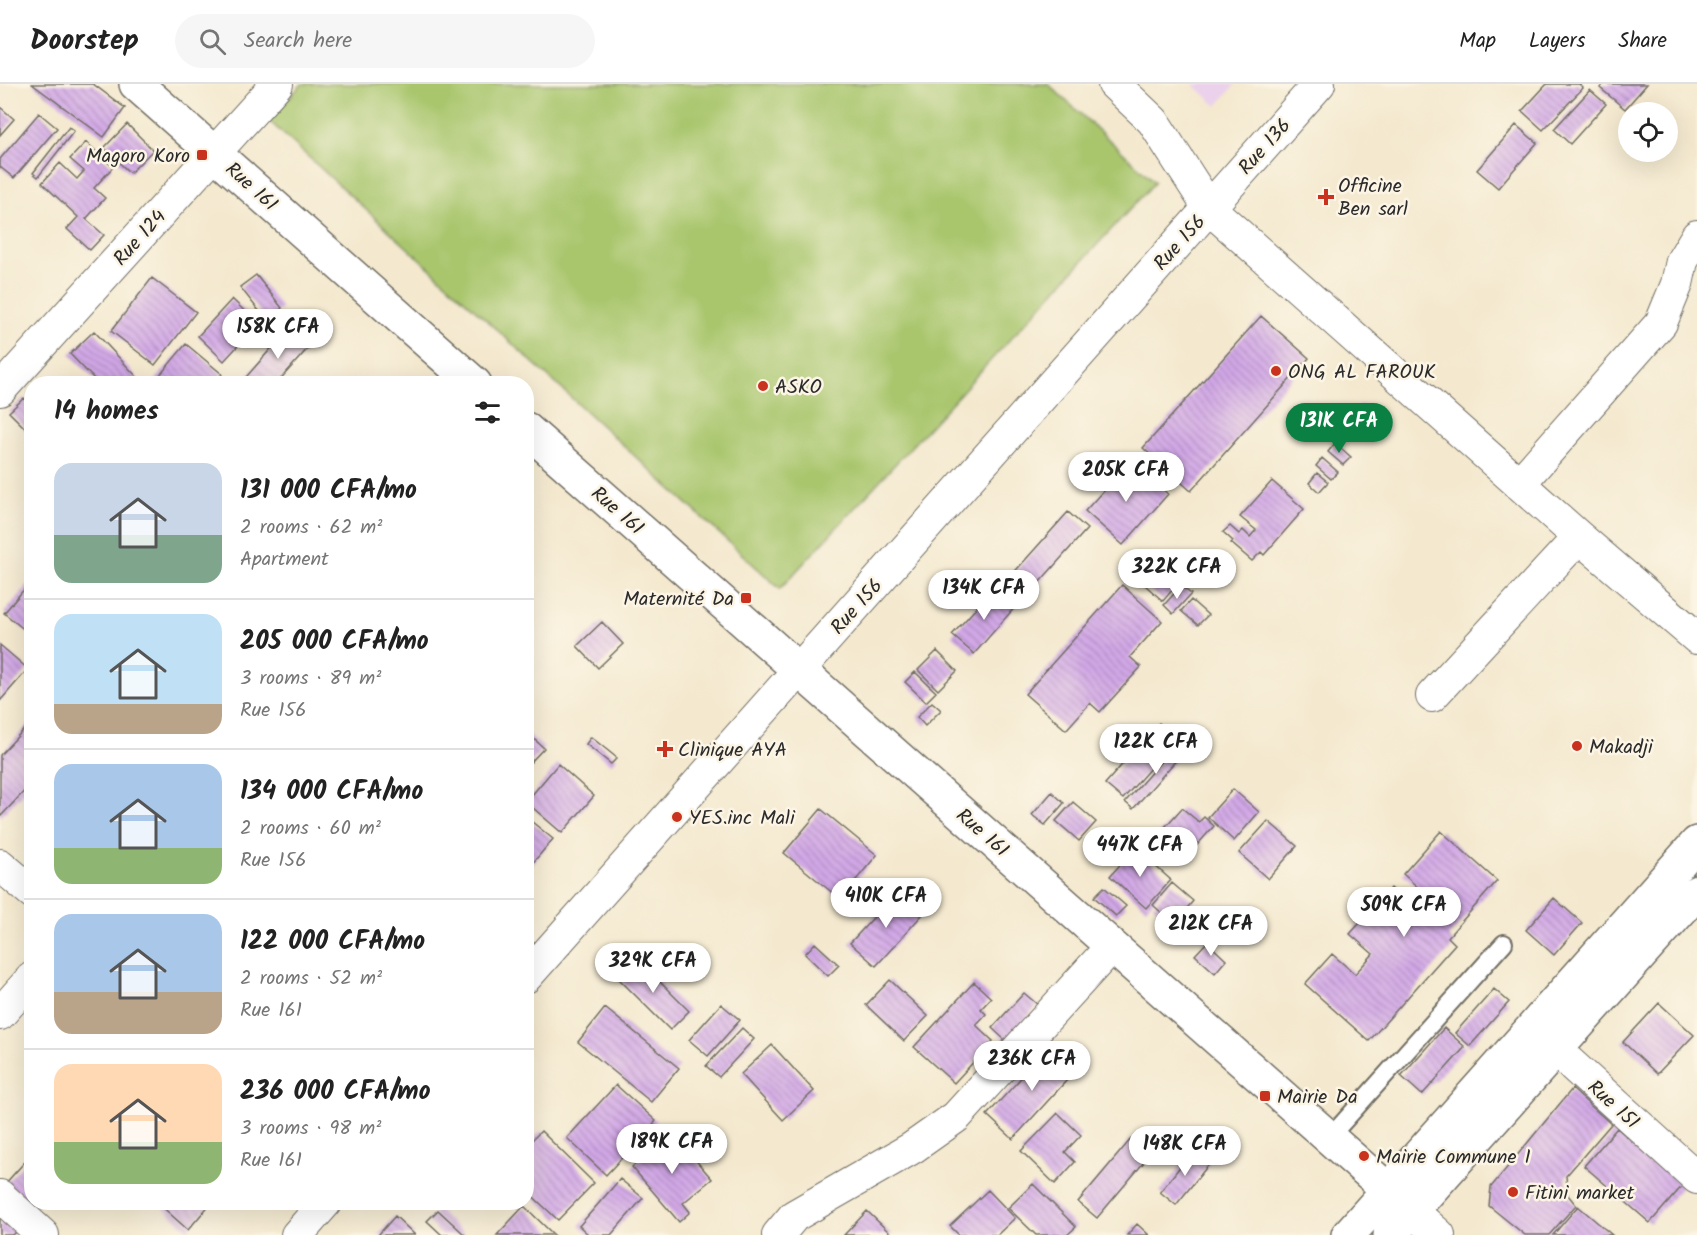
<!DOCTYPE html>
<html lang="en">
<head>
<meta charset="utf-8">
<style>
	:root { --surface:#fff; --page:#f6f6f6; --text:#222; --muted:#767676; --line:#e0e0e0; --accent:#0b8043 }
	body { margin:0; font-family:Kalam,sans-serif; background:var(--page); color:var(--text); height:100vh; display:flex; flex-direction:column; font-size:22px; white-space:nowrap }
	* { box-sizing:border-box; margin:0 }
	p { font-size:20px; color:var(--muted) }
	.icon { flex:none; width:33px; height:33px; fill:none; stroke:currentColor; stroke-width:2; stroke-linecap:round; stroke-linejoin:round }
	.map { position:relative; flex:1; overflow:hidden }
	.details { position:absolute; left:24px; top:292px; width:510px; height:834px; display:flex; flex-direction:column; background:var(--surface); border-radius:24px; box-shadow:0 6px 24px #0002 }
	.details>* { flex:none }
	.buttons { position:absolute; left:1618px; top:18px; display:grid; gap:12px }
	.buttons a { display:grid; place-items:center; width:60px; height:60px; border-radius:50%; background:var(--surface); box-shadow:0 6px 24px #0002; font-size:30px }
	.price { position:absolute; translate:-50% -51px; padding:0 14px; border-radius:21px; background:#fff; color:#222; font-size:20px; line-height:39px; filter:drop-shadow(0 2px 3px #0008) }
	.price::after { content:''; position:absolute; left:50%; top:36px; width:18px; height:14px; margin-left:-9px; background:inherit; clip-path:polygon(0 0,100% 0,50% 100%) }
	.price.active { background:var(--accent); color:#fff }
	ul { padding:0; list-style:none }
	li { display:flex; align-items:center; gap:18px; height:150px; padding:0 30px }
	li+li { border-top:2px solid var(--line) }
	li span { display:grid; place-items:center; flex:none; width:168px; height:120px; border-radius:18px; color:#555 }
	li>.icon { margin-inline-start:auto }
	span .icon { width:72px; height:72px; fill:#fffc; stroke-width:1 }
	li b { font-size:26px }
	h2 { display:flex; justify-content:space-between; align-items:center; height:72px; padding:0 30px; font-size:26px }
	header { display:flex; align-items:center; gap:36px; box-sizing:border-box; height:84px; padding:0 30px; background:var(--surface); border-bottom:2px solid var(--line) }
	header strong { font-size:28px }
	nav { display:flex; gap:33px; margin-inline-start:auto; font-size:21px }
	.search { width:420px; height:54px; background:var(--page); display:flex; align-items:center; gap:15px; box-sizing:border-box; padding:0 21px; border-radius:33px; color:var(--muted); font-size:22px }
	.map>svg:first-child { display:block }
	.built { fill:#ebd1eb }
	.park { fill:#a9c66d; stroke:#6a784c; stroke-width:1.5 }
	.building { fill:url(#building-back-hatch) }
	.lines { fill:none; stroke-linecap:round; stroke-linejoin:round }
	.lane-casing { stroke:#716e64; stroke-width:20 }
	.street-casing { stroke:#716e64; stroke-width:34 }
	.secondary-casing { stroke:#716e64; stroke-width:36 }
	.lane { stroke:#fff; stroke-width:16 }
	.street { stroke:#fff; stroke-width:32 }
	.secondary { stroke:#fff; stroke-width:33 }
	.poi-dot { fill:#c8321e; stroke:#fcf5e5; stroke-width:2 }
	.labels { text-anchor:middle; stroke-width:5; stroke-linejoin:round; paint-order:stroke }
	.street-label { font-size:20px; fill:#2b2b2b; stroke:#fcf5e5 }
	.poi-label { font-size:20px; fill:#2b2b2b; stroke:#fcf5e5; text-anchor:start }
</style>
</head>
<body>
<header>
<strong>Doorstep</strong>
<div class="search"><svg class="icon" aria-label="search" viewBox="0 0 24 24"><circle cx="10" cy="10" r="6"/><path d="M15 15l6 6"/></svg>Search here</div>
<nav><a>Map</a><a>Layers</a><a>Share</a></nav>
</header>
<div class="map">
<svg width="1697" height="1151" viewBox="0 0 1697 1151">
	<defs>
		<pattern id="building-back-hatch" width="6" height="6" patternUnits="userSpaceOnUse" patternTransform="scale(1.5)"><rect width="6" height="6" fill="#d2a8e7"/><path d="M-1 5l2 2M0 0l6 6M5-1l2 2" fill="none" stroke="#ab89bb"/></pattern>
	</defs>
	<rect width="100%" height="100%" fill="#fcf5e5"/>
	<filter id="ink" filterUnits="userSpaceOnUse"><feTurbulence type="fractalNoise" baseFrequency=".0167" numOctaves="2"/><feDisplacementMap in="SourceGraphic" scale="12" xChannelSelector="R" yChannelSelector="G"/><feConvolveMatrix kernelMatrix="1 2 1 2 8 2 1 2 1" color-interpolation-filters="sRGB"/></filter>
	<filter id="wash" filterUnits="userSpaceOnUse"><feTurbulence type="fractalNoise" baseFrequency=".008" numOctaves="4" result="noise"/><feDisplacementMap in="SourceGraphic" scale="24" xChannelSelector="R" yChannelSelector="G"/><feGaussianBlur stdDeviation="1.35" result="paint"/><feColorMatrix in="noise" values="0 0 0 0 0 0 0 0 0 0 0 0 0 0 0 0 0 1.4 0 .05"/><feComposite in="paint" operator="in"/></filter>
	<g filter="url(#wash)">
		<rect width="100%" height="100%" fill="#f4e9cf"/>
		<!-- built -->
		<path class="built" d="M1192 0H1236L1217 22Z"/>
		<!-- park -->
		<path class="park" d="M302 0H1048L1155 98 780 505 268 36Z"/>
		<g id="blocks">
			<!-- building -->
			<path class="building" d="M32 0H93L125 24 104 53Z
				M1547 0H1579L1583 4 1543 46 1522 27Z
				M1604 0H1647L1625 25 1600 4Z
				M1590 6 1606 20 1570 60 1554 45Z
				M0 23 14 35 0 51Z
				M39 29 57 44 14 94 0 83V75Z
				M127 40 153 66 130 89 104 64Z
				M1516 41 1537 59 1498 104 1477 86Z
				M69 43 74 47 38 93 33 89Z
				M86 58 113 83 94 104 105 114 86 135 104 151 90 166 67 145 78 133 42 99 60 79 77 95 84 87 70 75Z
				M256 191 282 224 267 237 240 203Z
				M152 194 196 228 155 281 111 247Z
				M232 215 258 240 224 277 198 252Z
				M1261 232 1309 274 1191 407 1143 364Z
				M289 244 310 262 276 300H240Z
				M94 247 138 294 131 300H99L70 270Z
				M186 260 222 290 213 300H159L155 297Z
				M24 314 32 322V351L9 328Z
				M1361 321 1381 339 1368 353 1348 336Z
				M1335 359 1351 373 1343 381 1328 368Z
				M1322 374 1338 388 1331 395 1316 382Z
				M1130 377 1168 410 1123 461 1085 427Z
				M1317 389 1328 398 1319 408 1309 399Z
				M1272 397 1304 425 1264 471 1261 468 1252 477 1231 459 1233 457 1223 448 1230 442 1239 450 1243 446 1250 453 1256 446 1240 433Z
				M1068 428 1087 445 1029 510 1010 493Z
				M1153 475 1179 498 1163 517 1137 494Z
				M32 496V552L4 529Z
				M1122 501 1162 537 1130 573 1141 583 1100 628 1090 619 1066 646 1025 610Z
				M1181 502 1191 510 1173 530 1164 521Z
				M994 504 1015 523 974 570 952 551Z
				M1191 516 1208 531 1198 541 1181 527Z
				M602 538 623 560 598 584 577 562Z
				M0 561 28 585 0 617Z
				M937 567 957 587 938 606 918 586Z
				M915 588 936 608 926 618 905 598Z
				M932 618 941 626 925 642 917 633Z
				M32 637V699L0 733V671Z
				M1159 639 1176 655 1123 715 1105 700Z
				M526 648 544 664 526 683Z
				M591 653 617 674 611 680 586 660Z
				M1179 657 1187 664 1133 725 1125 718Z
				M558 680 594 712 562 749 526 718Z
				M1233 705 1259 728 1234 757 1208 733Z
				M1052 708 1064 719 1045 741 1032 731Z
				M1073 718 1096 738 1079 757 1056 737Z
				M1182 724 1199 738 1204 733 1214 742 1182 778 1155 754Z
				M821 725 877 771 840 815 784 769Z
				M526 733 553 755 526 787Z
				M1268 737 1297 762 1268 795 1239 769Z
				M1441 747 1497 797 1448 853 1455 860 1369 957 1305 900 1332 870 1355 890 1373 870 1350 850 1391 804 1410 821 1422 807 1403 790Z
				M1135 764 1171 796 1146 824 1110 792Z
				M1172 799 1193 817 1174 840 1153 821Z
				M1104 803 1126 822 1116 832 1094 813Z
				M897 808 922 831 876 882 850 859Z
				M1554 814 1582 839 1554 871 1526 846Z
				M1207 858 1226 876 1215 889 1195 871Z
				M815 859 839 881 828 892 805 870Z
				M636 874 689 927 670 946 617 893Z
				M890 896 928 932 904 957 866 921Z
				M974 898 991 914 981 925 986 930 976 941 993 957 954 999 914 963Z
				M1494 905 1509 918 1470 962 1455 949Z
				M1024 909 1038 921 1006 957 992 944Z
				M1659 919 1694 951 1657 990 1623 958Z
				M721 920 740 936 708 972 689 956Z
				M605 924 679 984 651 1018 578 958Z
				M742 944 754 955 719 993 706 982Z
				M1444 944 1465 963 1422 1011 1401 992Z
				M1052 960 1078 984 1013 1055 987 1031Z
				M772 961 814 1007 783 1036 741 990Z
				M616 1001 656 1037 606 1091 567 1054Z
				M1572 1005 1611 1040 1566 1092 1568 1111 1576 1121 1549 1151H1525L1489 1122 1491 1103Z
				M1058 1029 1081 1051 1065 1068 1075 1078 1055 1100 1021 1067Z
				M1617 1044 1683 1101 1650 1139 1584 1082Z
				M541 1047 594 1099 558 1136 526 1106V1062Z
				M672 1049 712 1095 683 1119 690 1128 679 1138 632 1083Z
				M1131 1055 1150 1071 1097 1134 1078 1118Z
				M1194 1065 1210 1079 1176 1121 1160 1108Z
				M32 1070V1119H38L33 1126 4 1101Z
				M620 1095 643 1114 611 1151H589L579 1142Z
				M1033 1100 1076 1143 1067 1151H1036L1008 1124Z
				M988 1106 1015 1134 997 1151H959L950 1142Z
				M158 1119H211L188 1146Z
				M524 1122 554 1151H497Z
				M1578 1122 1612 1151H1553Z
				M0 1124 24 1140 13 1151H0Z
				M438 1126 465 1151H442L427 1137Z
				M867 1127 892 1151H844Z
				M395 1132 415 1151H378Z
				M1137 1140 1149 1151H1127Z"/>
		</g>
	</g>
	<g filter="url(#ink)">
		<use href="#blocks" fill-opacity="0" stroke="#716e64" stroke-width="1.5"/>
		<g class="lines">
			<defs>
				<path id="lane" d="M1329 1054 1504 859"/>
				<path id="street" d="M1114 0 1153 37 1209 124 1579 453 1697 554
					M0 306 277 0
					M1519 400 1661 239 1677 200 1682 177 1697 152
					M1432 612 1579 453
					M0 781 32 808
					M526 893 1319 0
					M0 930 32 894
					M1537 949 1697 1094
					M0 1112 43 1151
					M1412 1127 1439 1151
					M297 1151 325 1119
					M778 1151 794 1132 912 1064 956 1033 1112 862"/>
				<path id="secondary" d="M136 0 475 300
					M526 345 1412 1127
					M1348 1151 1697 759
					M1390 1151 1697 808"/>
			</defs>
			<!-- lane casing -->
			<use href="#lane" class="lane-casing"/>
			<!-- street casing -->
			<use href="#street" class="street-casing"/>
			<!-- secondary casing -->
			<use href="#secondary" class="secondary-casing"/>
			<!-- lane -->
			<use href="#lane" class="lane"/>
			<!-- street -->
			<use href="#street" class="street"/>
			<!-- secondary -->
			<use href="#secondary" class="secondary"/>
		</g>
	</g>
	<!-- markers -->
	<g class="poi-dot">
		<rect x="196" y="65" width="12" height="12" rx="3"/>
		<path d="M1323 104h6v6h6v6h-6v6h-6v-6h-6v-6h6z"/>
		<circle cx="1276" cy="287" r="6"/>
		<circle cx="763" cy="302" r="6"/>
		<rect x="740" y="508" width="12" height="12" rx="3"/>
		<circle cx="1577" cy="662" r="6"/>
		<path d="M662 656h6v6h6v6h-6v6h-6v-6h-6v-6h6z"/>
		<circle cx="677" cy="733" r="6"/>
		<rect x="1259" y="1006" width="12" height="12" rx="3"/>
		<circle cx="1364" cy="1072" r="6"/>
		<circle cx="1513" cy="1108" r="6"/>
	</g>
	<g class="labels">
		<!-- street labels -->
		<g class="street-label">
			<text transform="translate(1264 62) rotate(-48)" y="7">Rue 136</text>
			<text transform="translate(252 102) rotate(42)" y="7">Rue 161</text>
			<text transform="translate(139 153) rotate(-48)" y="7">Rue 124</text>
			<text transform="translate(1179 158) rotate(-48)" y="7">Rue 156</text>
			<text transform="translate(618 426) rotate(41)" y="7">Rue 161</text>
			<text transform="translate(856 522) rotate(-48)" y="7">Rue 156</text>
			<text transform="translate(983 748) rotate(41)" y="7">Rue 161</text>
			<text transform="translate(1614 1020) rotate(42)" y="7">Rue 151</text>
		</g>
		<!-- poi labels -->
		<g class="poi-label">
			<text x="190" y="78" text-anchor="end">Magoro Koro</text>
			<text x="1338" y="108">Officine<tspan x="1338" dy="23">Ben sarl</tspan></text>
			<text x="1288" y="294">ONG AL FAROUK</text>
			<text x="775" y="309">ASKO</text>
			<text x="734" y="521" text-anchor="end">Maternité Da</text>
			<text x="1589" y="669">Makadji</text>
			<text x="678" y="672">Clinique AYA</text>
			<text x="689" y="740">YES.inc Mali</text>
			<text x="1277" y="1019">Mairie Da</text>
			<text x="1376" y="1079">Mairie Commune I</text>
			<text x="1525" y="1115">Fitini market</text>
		</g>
	</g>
</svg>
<div class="buttons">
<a><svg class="icon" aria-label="locate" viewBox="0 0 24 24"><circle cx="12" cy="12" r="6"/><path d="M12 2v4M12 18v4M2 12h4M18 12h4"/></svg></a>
</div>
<b class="price" style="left:278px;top:276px">158K CFA</b>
<b class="price active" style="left:1339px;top:370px">131K CFA</b>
<b class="price" style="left:1126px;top:419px">205K CFA</b>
<b class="price" style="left:1177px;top:516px">322K CFA</b>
<b class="price" style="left:984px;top:537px">134K CFA</b>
<b class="price" style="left:1156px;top:691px">122K CFA</b>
<b class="price" style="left:1140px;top:794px">447K CFA</b>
<b class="price" style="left:886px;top:845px">410K CFA</b>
<b class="price" style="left:1404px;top:854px">509K CFA</b>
<b class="price" style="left:1211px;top:873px">212K CFA</b>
<b class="price" style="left:653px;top:910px">329K CFA</b>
<b class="price" style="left:1032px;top:1008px">236K CFA</b>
<b class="price" style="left:672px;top:1091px">189K CFA</b>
<b class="price" style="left:1185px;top:1093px">148K CFA</b>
<section class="details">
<h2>14 homes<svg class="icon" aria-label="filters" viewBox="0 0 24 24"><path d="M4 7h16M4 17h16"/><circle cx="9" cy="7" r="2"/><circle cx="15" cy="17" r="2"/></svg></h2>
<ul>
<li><span style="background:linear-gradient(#c9d6e8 60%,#7fa58c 0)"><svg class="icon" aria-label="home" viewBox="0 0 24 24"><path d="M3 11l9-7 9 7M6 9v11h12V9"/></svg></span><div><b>131 000 CFA/mo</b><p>2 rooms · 62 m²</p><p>Apartment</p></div></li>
<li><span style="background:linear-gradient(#bfe0f5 75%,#b9a48a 0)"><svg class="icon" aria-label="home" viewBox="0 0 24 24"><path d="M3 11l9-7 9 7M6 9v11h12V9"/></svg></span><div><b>205 000 CFA/mo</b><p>3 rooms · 89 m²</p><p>Rue 156</p></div></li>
<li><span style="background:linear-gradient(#a9c7e8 70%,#8fb573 0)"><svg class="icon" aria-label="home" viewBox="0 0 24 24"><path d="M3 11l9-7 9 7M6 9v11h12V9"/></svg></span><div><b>134 000 CFA/mo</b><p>2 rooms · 60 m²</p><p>Rue 156</p></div></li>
<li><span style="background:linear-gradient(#a9c7e8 65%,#b9a48a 0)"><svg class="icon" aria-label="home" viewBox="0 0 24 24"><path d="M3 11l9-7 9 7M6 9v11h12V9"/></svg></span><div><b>122 000 CFA/mo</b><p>2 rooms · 52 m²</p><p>Rue 161</p></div></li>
<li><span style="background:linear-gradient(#ffd9b3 65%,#8fb573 0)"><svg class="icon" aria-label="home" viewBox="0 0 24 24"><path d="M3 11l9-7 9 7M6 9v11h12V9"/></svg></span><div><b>236 000 CFA/mo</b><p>3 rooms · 98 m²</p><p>Rue 161</p></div></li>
</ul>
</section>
</div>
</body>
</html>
